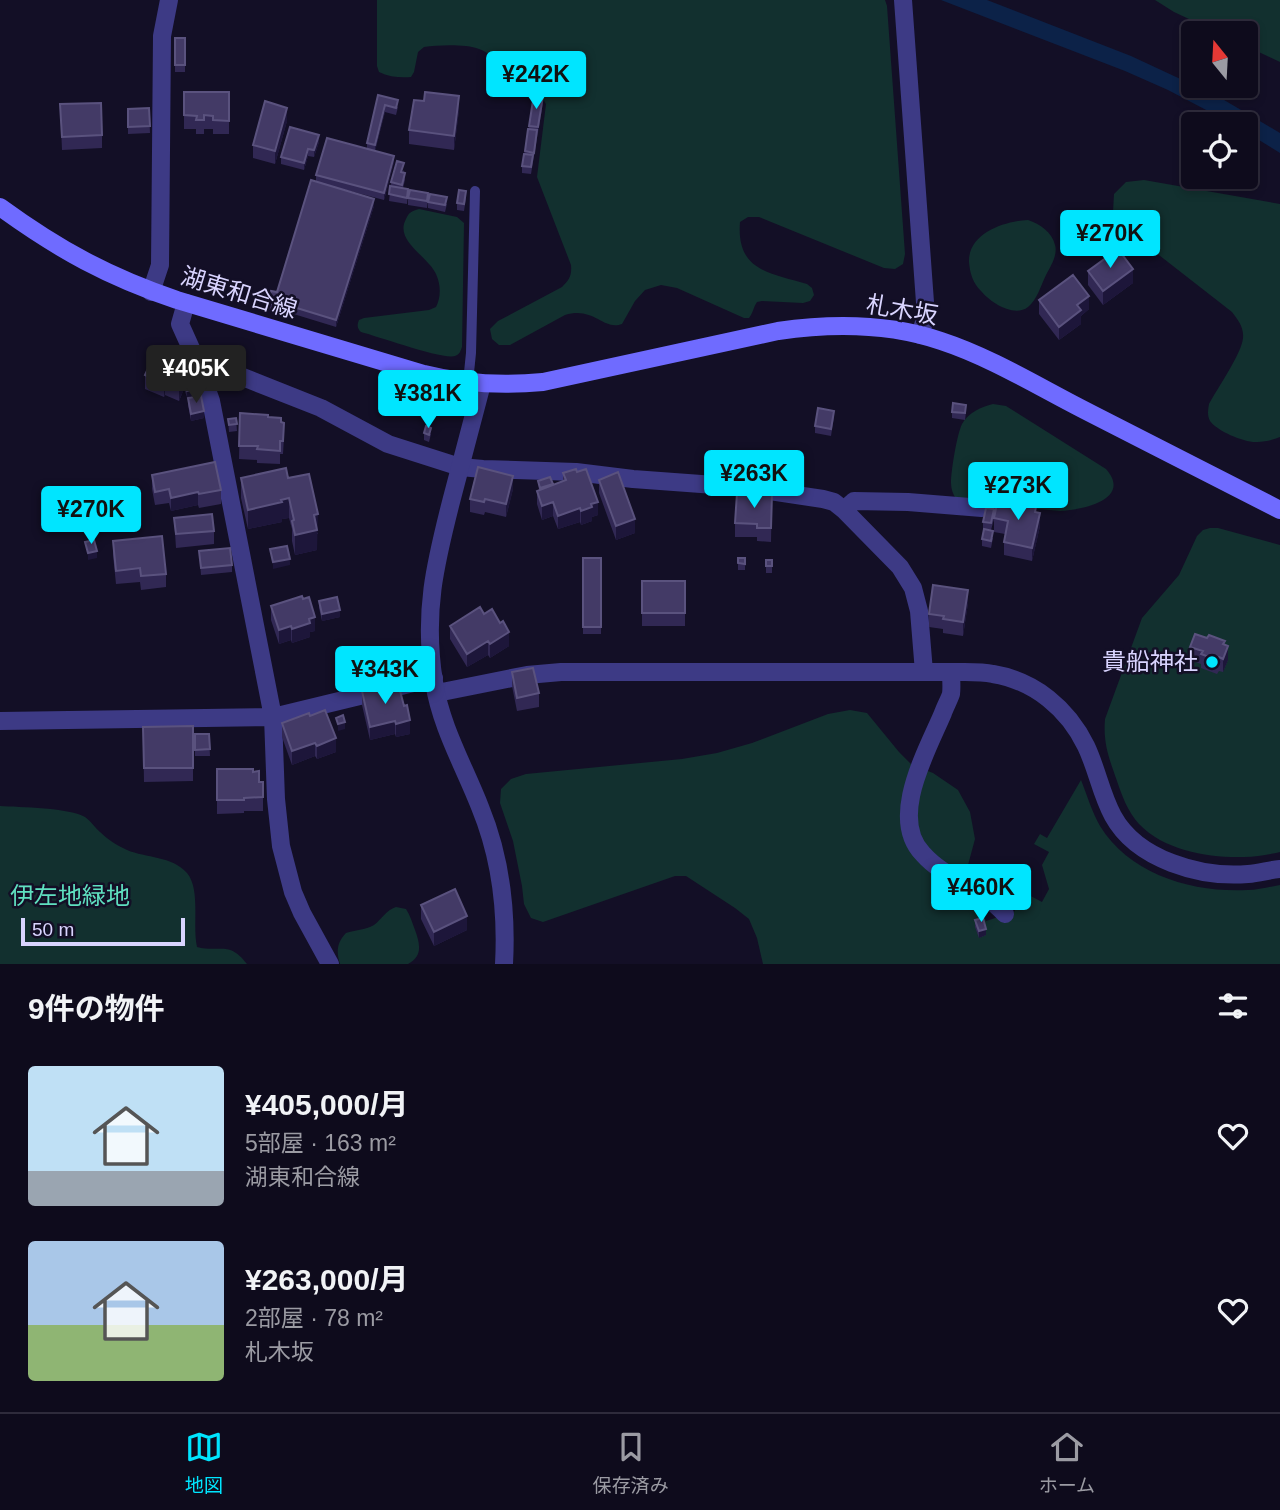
<!DOCTYPE html>
<html lang="ja">
<head>
<meta charset="utf-8">
<style>
	:root { --surface:#0e0b1c; --page:#1c1929; --text:#f1f3f6; --muted:#9b9ba3; --line:#2e2b3b; --accent:#00e5ff }
	body { margin:0; font-family:Helvetica,"Noto Sans JP",sans-serif; background:var(--page); color:var(--text); height:100vh; display:flex; flex-direction:column; font-size:26px; white-space:nowrap }
	* { box-sizing:border-box; margin:0 }
	p { font-size:23px; color:var(--muted) }
	.icon { flex:none; width:38px; height:38px; fill:none; stroke:currentColor; stroke-width:2; stroke-linecap:round; stroke-linejoin:round }
	.map { position:relative; height:964px; overflow:hidden }
	.drawer { display:flex; flex-direction:column; background:var(--surface); flex:1 }
	.drawer>* { flex:none }
	.needle { width:46px; rotate:342deg }
	.tools { position:absolute; left:1181px; top:21px; display:grid; gap:14px }
	.tools a { display:grid; place-items:center; width:77px; height:77px; border-radius:7px; background:var(--surface); box-shadow:0 4px 10px #0003,0 0 0 2px var(--line); font-size:35px }
	.scale { position:absolute; left:21px; bottom:18px; width:164px; box-sizing:border-box; padding-left:7px; border:4px solid #d9d4ff; border-top:0; font-size:19px; line-height:24px; white-space:nowrap; color:#d9d4ff; -webkit-text-stroke:5px #130f26; paint-order:stroke }
	.price { position:absolute; translate:-50% -60px; padding:0 16px; border-radius:7px; background:var(--accent); color:#111; font-size:23px; line-height:46px; filter:drop-shadow(0 2px 4px #0008) }
	.price::after { content:''; position:absolute; left:50%; top:42px; width:21px; height:16px; margin-left:-10px; background:inherit; clip-path:polygon(0 0,100% 0,50% 100%) }
	.price.on { background:#222; color:#fff }
	ul { padding:0; list-style:none }
	li { display:flex; align-items:center; gap:21px; height:175px; padding:0 28px }
	li span { display:grid; place-items:center; flex:none; width:196px; height:140px; border-radius:7px; color:#555 }
	li>.icon { margin-inline-start:auto }
	span .icon { width:84px; height:84px; fill:#fffc; stroke-width:1 }
	li b { font-size:30px }
	h2 { display:flex; justify-content:space-between; align-items:center; height:84px; padding:0 28px; font-size:30px }
	.tabs { display:flex; justify-content:space-around; align-items:center; height:98px; border-top:2px solid var(--line); background:var(--surface); font-size:19px; color:var(--muted) }
	.tabs a { display:grid; justify-items:center; gap:4px }
	.tabs .on { color:var(--accent) }
	.map>svg:first-child { display:block }
	.green { fill:#12302f }
	.water { fill:#0c2248 }
	.lines { fill:none; stroke-linecap:round; stroke-linejoin:round }
	.service { stroke:#3d3a85; stroke-width:10 }
	.minor { stroke:#3d3a85; stroke-width:18 }
	.tertiary { stroke:#3d3a85; stroke-width:18 }
	.secondary { stroke:#6f6bff; stroke-width:18 }
	.wall { fill:#312854 }
	.shaded-wall { fill:#1d163a }
	.building { fill:#433a66; stroke:#5a527e; stroke-width:2 }
	.poi-dot { fill:#00e5ff; stroke:#130f26; stroke-width:2.5 }
	.labels { text-anchor:middle; stroke-width:5; stroke-linejoin:round; paint-order:stroke }
	.street-label { font-size:24px; fill:#d9d4ff; stroke:#130f26 }
	.poi-label { font-size:24px; fill:#d9d4ff; stroke:#130f26; text-anchor:end }
	.park-label { font-size:24px; fill:#5fe0c0; stroke:#130f26 }
</style>
</head>
<body>
<div class="map">
<svg width="1280" height="964" viewBox="0 0 1280 964">
	<rect width="100%" height="100%" fill="#130f26"/>
	<!-- green -->
	<path class="green" d="M377 0H885L887 6 905 254 903 264 895 269 884 268 759 217H748L740 222C736 271 770 273 807 284L812 288 814 295 810 301 803 303 762 301 757 302C753 308 753 313 749 318H744L677 288 661 285 645 290 635 301 622 324C603 331 594 306 565 315L510 345H499L492 339 490 329 498 321 562 287C569 280 572 276 571 265L537 177 546 104 541 96C526 84 496 55 479 49 466 44 439 45 424 47L418 52 414 72 411 77C401 78 389 77 379 72L377 66Z
		M1155 0H1280V62L1246 46V33H1219L1174 12Z
		M1144 180 1280 204V437C1273 440 1265 442 1257 442 1245 443 1217 431 1210 421 1207 415 1208 410 1209 404 1217 389 1242 353 1243 338 1244 327 1238 320 1232 312L1123 227 1113 212 1114 194 1126 182Z
		M419 209 457 217 464 223 462 347C460 352 460 354 455 356 443 360 377 336 361 332 357 328 357 325 359 320L364 318 429 310 436 307C441 297 441 285 436 274 428 256 394 241 406 219 409 212 412 211 419 209Z
		M1028 220C1040 224 1052 232 1055 245 1058 254 1051 266 1046 275 1041 285 1037 300 1028 307 1014 318 990 302 981 291 973 283 970 274 969 262 968 233 1005 221 1028 220Z
		M993 404 1006 406 1106 469C1133 500 1081 510 1060 511L963 502 956 499C953 494 951 489 951 483 951 471 957 434 962 424 969 412 981 407 993 404Z
		M1210 528H1218L1280 545V852L1276 853C1265 855 1255 857 1244 857 1209 858 1165 851 1139 824 1128 812 1122 796 1117 781 1109 758 1103 744 1105 719L1142 618 1179 575 1197 536 1203 530Z
		M850 710 867 713 899 752 912 765 933 773 958 790 970 812 975 839 968 865 970 883 975 899 986 921 1014 912 1025 893 1042 902 1049 889 1042 865 1049 852 1034 844 1040 834 1047 838 1081 780C1087 795 1092 812 1100 826 1130 875 1193 893 1248 890 1258 890 1269 887 1280 885V964H763L757 938 749 919 735 908 686 876H675L543 922 531 918 524 904 522 886 513 841 500 803 501 789 511 779 526 774 682 759 717 753 752 743 828 714Z
		M0 806C19 807 71 808 85 817 91 821 95 828 100 832 107 839 118 846 127 850 146 858 172 856 187 873 201 890 192 925 197 947 220 953 229 940 247 964H0Z
		M396 907 406 909C410 915 412 922 415 930 420 944 423 956 408 964H340C336 952 337 942 346 933 355 930 365 930 374 925 382 919 386 910 396 907Z"/>
	<!-- water -->
	<path class="water" d="M941 0H987L1131 56 1219 97 1280 133V153L1246 132V124H1233L1168 90 1125 71Z"/>
	<g class="lines">
		<!-- service -->
		<path class="service" d="M468 382 471 353 475 191"/>
		<!-- minor -->
		<path class="minor" d="M151 292 160 265 162 36 169 0
			M186 303 180 324 198 364 211 401 273 717 276 799 281 846 293 892 302 913 330 964
			M202 372 215 366 321 408 388 444 460 467 483 469 576 472 633 479 742 487 823 499 834 502 844 510 900 567 913 588 919 611 924 672
			M844 510 854 501 908 502 982 508
			M951 672C951 679 952 687 951 694 949 700 945 707 943 713 927 751 888 818 923 854 946 880 980 886 1005 914
			M437 693 527 675 561 672H951C965 672 980 671 993 674 1035 681 1068 709 1086 746 1097 769 1101 794 1113 816 1137 860 1201 878 1248 874 1259 873 1270 870 1280 869
			M0 721 273 717 434 678"/>
		<!-- tertiary -->
		<path class="tertiary" d="M903 0 926 316 920 335
			M482 384C472 422 462 460 452 498 435 564 423 613 434 682 441 727 464 766 480 807 501 858 507 909 504 964"/>
		<!-- secondary -->
		<path class="secondary" d="M0 207C59 250 109 277 177 300L424 374C464 384 502 386 543 382L778 331C833 323 888 323 941 341 993 358 1042 389 1090 413 1153 445 1217 478 1280 510"/>
	</g>
	<!-- wall -->
	<path class="wall" d="M175 38H185V72H175Z
		M184 92H229V134H213V129H204V134H196V129H184Z
		M378 95 398 107 396 115 385 112 375 151 394 162 384 200 316 182V175L367 148V143Z
		M424 101 459 110 454 150 409 144V130Z
		M543 102 531 174 522 173V166L529 126Z
		M60 104 102 135V148L62 150Z
		M149 108 150 133 128 134V109Z
		M287 121 275 164 253 158V145Z
		M319 142 314 157 308 156 304 170 281 164V157Z
		M404 170 403 173 405 180 403 188 408 189 407 204 389 201 391 182Z
		M408 198 428 200 427 208 408 205Z
		M466 198 464 211 457 210V203Z
		M428 202 447 204 445 212 428 208Z
		M374 206 336 327 274 308 273 311 267 309V303L277 292Z
		M1088 271 1133 283 1103 305 1088 285Z
		M1039 300 1089 309 1081 316V324L1059 340 1039 314Z
		M145 375 190 377 187 382 201 393 187 397 184 389 179 401 165 395 164 397 145 389Z
		M188 398 204 418 191 421 188 405Z
		M952 412H966L965 420 952 418Z
		M240 413 268 417 281 422 284 437 283 454H280V464L257 463V460L239 459Z
		M834 417 831 436 815 433V426Z
		M236 418 237 431 229 432 228 419Z
		M424 433 431 434 429 442 424 440Z
		M563 473 598 515 592 517V521L581 525 580 522 558 529 553 516 542 520 537 504V491L539 490 538 481 553 485 563 481Z
		M152 475 221 490V504L199 508 198 505 171 511 169 503 155 505 152 489Z
		M241 478H288L318 534H317V550L295 555 292 541V529L289 518 282 519V522L248 529 241 498Z
		M599 480 635 533 616 540 599 493Z
		M513 489 506 517 485 512 484 515 470 512V499Z
		M772 494 771 542 757 541V537H735V523Z
		M1036 512 1040 526 1032 561 1004 555V542L1005 534 994 532V519L991 530 983 529V522L994 515Z
		M174 518 214 531V544L176 548Z
		M993 538 991 548 982 546V539Z
		M113 541 166 574V587L141 590 140 582 116 584 113 555Z
		M199 551 232 565V572L201 575Z
		M583 558H601V634H583Z
		M738 558H745V570H738Z
		M766 560H772V573H766Z
		M642 581H685V626H642Z
		M319 601 340 617 322 621 319 608Z
		M968 603 963 636 943 633V629L929 627V614Z
		M271 606 315 631 310 632V637L292 643 291 640 279 644 271 620Z
		M484 614 509 646 490 658 488 655 467 667 450 639V626Z
		M1225 645 1228 660 1223 672 1219 671 1217 674 1201 668V664L1190 660V647Z
		M512 672 539 693V707L517 711 512 686Z
		M362 691 404 706 410 734 396 737 395 734 370 740 362 705Z
		M310 716 336 752 317 759 315 756 292 765 282 737V723Z
		M193 726V781L144 782 143 727Z
		M195 734H209L210 756H195Z
		M217 769 253 772 259 782H263V811H244V813L217 814Z
		M421 905 467 930 434 946 421 919Z
		M975 920 986 935 979 938 975 927Z"/>
	<!-- shaded-wall -->
	<path class="shaded-wall" d="M459 96V110L454 150V136Z
		M543 96V102L538 134V127Z
		M385 105V112L375 151V145Z
		M287 108V121L275 164V151Z
		M319 135V142L314 157V150Z
		M308 149V156L304 170V163Z
		M394 156V162L384 200V193Z
		M374 199V206L336 327V320Z
		M1133 269V283L1103 305V291Z
		M1089 296V309L1081 316V324L1059 340V327L1077 305Z
		M190 363V377L185 386 184 383V389L179 401V387Z
		M165 381V395L164 397V384Z
		M201 387V393L187 397V391Z
		M204 411V418L191 421V414Z
		M513 476V489L506 517V504Z
		M198 492V505L171 511V498Z
		M289 498V518L282 519V522L248 529V510Z
		M553 502V516L542 520V506Z
		M598 502V515L592 517V521L581 525V511L591 504Z
		M580 508V522L558 529V516Z
		M1040 513V526L1032 561V548Z
		M318 514 317 550 295 555V535L314 515Z
		M635 519V533L616 540V526Z
		M97 551V558L88 560V553Z
		M290 559V565L273 569V562Z
		M968 590V603L963 636V622Z
		M340 610V617L322 621V614Z
		M315 617V631L310 632V637L292 643V629L309 619Z
		M291 626V640L279 644V630Z
		M509 632V646L490 658V644Z
		M488 641V655L467 667V654Z
		M1225 641V654L1228 646V660L1223 672V644Z
		M410 720V734L396 737V724Z
		M395 721V734L370 740V727Z
		M345 722V729L338 731V724Z
		M336 738V752L317 759V746Z
		M315 743V756L292 765V751Z
		M467 916V930L434 946V932Z
		M986 929V935L979 938V931Z"/>
	<!-- building -->
	<path class="building" d="M175 38H185V65H175Z
		M184 92H229V121L213 120V116L204 115V120H196L197 116 184 115Z
		M425 92 459 96 454 136 409 130 414 100 424 101Z
		M534 94 543 96 538 127 529 126Z
		M378 95 398 100 396 108 385 105 375 145 367 143Z
		M265 101 287 108 275 151 253 145Z
		M101 103 102 135 62 137 60 104Z
		M149 108 150 126 128 127V109Z
		M290 127 319 135 314 150 308 149 304 163 281 157Z
		M528 129 537 130 534 153 525 151Z
		M327 138 394 156 384 193 316 175Z
		M524 154 533 155 531 167 522 166Z
		M397 161 404 163 401 172 405 173 402 185 391 182Z
		M311 180 374 199 336 320 274 301 273 304 267 303 271 291 277 292Z
		M390 186 408 189 407 198 389 194Z
		M410 190 428 193 427 201 408 198Z
		M459 190 466 191 464 204 457 203Z
		M430 194 447 197 445 205 428 202Z
		M1118 249 1133 269 1103 291 1088 271Z
		M1073 275 1089 296 1077 305 1081 310 1059 327 1039 300Z
		M157 349 190 363 179 387 165 381 164 384 145 375Z
		M198 379 201 387 187 391 184 383Z
		M201 396 204 411 191 414 188 398Z
		M953 403 966 405 965 413 952 412Z
		M818 408 834 411 831 429 815 426Z
		M240 413 268 415V417L281 418V422L284 423 283 441H280V451L257 449 258 446H239Z
		M236 418 237 424 229 425 228 419Z
		M426 426 431 428 429 435 424 433Z
		M215 462 221 490 199 494 198 492 171 498 169 489 155 492 152 475Z
		M478 467 513 476 506 504 485 499 484 502 470 499Z
		M286 468 288 478 309 474 318 514 314 515 317 530 295 535 292 521 294 520 289 498 281 500 282 502 248 510 241 478Z
		M576 469 577 472 586 469 598 502 591 504 592 507 581 511 580 508 558 516 553 502 542 506 537 491 566 480 563 473Z
		M618 472 635 519 616 526 599 480Z
		M550 477 553 484 540 488 538 481Z
		M737 493 772 494 771 528H757V524L735 523Z
		M998 499 1036 507 1035 512 1040 513 1032 548 1004 542 1008 521 994 518Z
		M986 508 994 509 991 523 983 522Z
		M212 514 214 531 176 534 174 518Z
		M984 529 993 531 991 541 982 539Z
		M162 536 166 574 141 576 140 568 116 571 113 541Z
		M94 540 97 551 88 553 85 542Z
		M287 546 290 559 273 562 270 549Z
		M230 548 232 565 201 568 199 551Z
		M583 558H601V627H583Z
		M738 558H745V564L738 563Z
		M766 560H772V566H766Z
		M642 581H685V613H642Z
		M933 585 968 590 963 622 943 619 944 616 929 614Z
		M302 596 303 599 309 597 315 617 309 619 310 623 292 629 291 626 279 630 271 606Z
		M337 597 340 610 322 614 319 601Z
		M480 607 484 614 492 609 500 623 503 621 509 632 490 644 488 641 467 654 450 626Z
		M1195 634 1207 638 1209 635 1225 641 1223 644 1228 646 1223 659 1219 657 1217 660 1201 654 1203 651 1190 647Z
		M533 668 539 693 517 698 512 672Z
		M398 683 404 706 407 705 410 720 396 724 395 721 370 727 362 691Z
		M325 710 336 738 317 746 315 743 292 751 282 723 309 713 310 716Z
		M343 715 345 722 338 724 336 718Z
		M193 726V768H144L143 727Z
		M195 734H209L210 749 195 750Z
		M217 769H253V772L259 771V782H263V797L244 798V800H217Z
		M455 889 467 916 434 932 421 905Z
		M983 918 986 929 979 931 975 920Z"/>
	<!-- markers -->
	<circle class="poi-dot" cx="1212" cy="662" r="7"/>
	<g class="labels">
		<!-- street labels -->
		<g class="street-label">
			<text transform="translate(239 293) rotate(17)" y="8">湖東和合線</text>
			<text transform="translate(902 310) rotate(10)" y="8">札木坂</text>
		</g>
		<!-- poi labels -->
		<g class="poi-label">
			<text x="1198" y="670">貴船神社</text>
		</g>
		<!-- park labels -->
		<g class="park-label">
			<text x="70" y="904">伊左地緑地</text>
		</g>
	</g>
</svg>
<div class="tools">
<a><svg class="needle" viewBox="-14 -14 28 28"><path d="M0-13l5 13h-10z" fill="#e53935"/><path d="M0 13l5-13h-10z" fill="#9b9ba3"/></svg></a>
<a><svg class="icon" aria-label="locate" viewBox="0 0 24 24"><circle cx="12" cy="12" r="6"/><path d="M12 2v4M12 18v4M2 12h4M18 12h4"/></svg></a>
</div>
<div class="scale">50 m</div>
<b class="price" style="left:536px;top:111px">¥242K</b>
<b class="price" style="left:1110px;top:270px">¥270K</b>
<b class="price on" style="left:196px;top:405px">¥405K</b>
<b class="price" style="left:428px;top:430px">¥381K</b>
<b class="price" style="left:754px;top:510px">¥263K</b>
<b class="price" style="left:1018px;top:522px">¥273K</b>
<b class="price" style="left:91px;top:546px">¥270K</b>
<b class="price" style="left:385px;top:706px">¥343K</b>
<b class="price" style="left:981px;top:924px">¥460K</b>
</div>
<section class="drawer">
<h2>9件の物件<svg class="icon" aria-label="filters" viewBox="0 0 24 24"><path d="M4 7h16M4 17h16"/><circle cx="9" cy="7" r="2"/><circle cx="15" cy="17" r="2"/></svg></h2>
<ul>
<li><span style="background:linear-gradient(#bfe0f5 75%,#9aa5b1 0)"><svg class="icon" aria-label="home" viewBox="0 0 24 24"><path d="M3 11l9-7 9 7M6 9v11h12V9"/></svg></span><div><b>¥405,000/月</b><p>5部屋 · 163 m²</p><p>湖東和合線</p></div><svg class="icon" aria-label="heart" viewBox="0 0 24 24"><path d="M12 20l-8-8c-3-5 5-10 8-4 3-6 11-1 8 4z"/></svg></li>
<li><span style="background:linear-gradient(#a9c7e8 60%,#8fb573 0)"><svg class="icon" aria-label="home" viewBox="0 0 24 24"><path d="M3 11l9-7 9 7M6 9v11h12V9"/></svg></span><div><b>¥263,000/月</b><p>2部屋 · 78 m²</p><p>札木坂</p></div><svg class="icon" aria-label="heart" viewBox="0 0 24 24"><path d="M12 20l-8-8c-3-5 5-10 8-4 3-6 11-1 8 4z"/></svg></li>
</ul>
</section>
<nav class="tabs">
<a class="on"><svg class="icon" aria-label="map" viewBox="0 0 24 24"><path d="M3 6l6-2 6 2 6-2v14l-6 2-6-2-6 2zM9 4v14M15 6v14"/></svg>地図</a>
<a><svg class="icon" aria-label="saved" viewBox="0 0 24 24"><path d="M7 4h10v16l-5-4-5 4z"/></svg>保存済み</a>
<a><svg class="icon" aria-label="home" viewBox="0 0 24 24"><path d="M3 11l9-7 9 7M6 9v11h12V9"/></svg>ホーム</a>
</nav>
</body>
</html>
